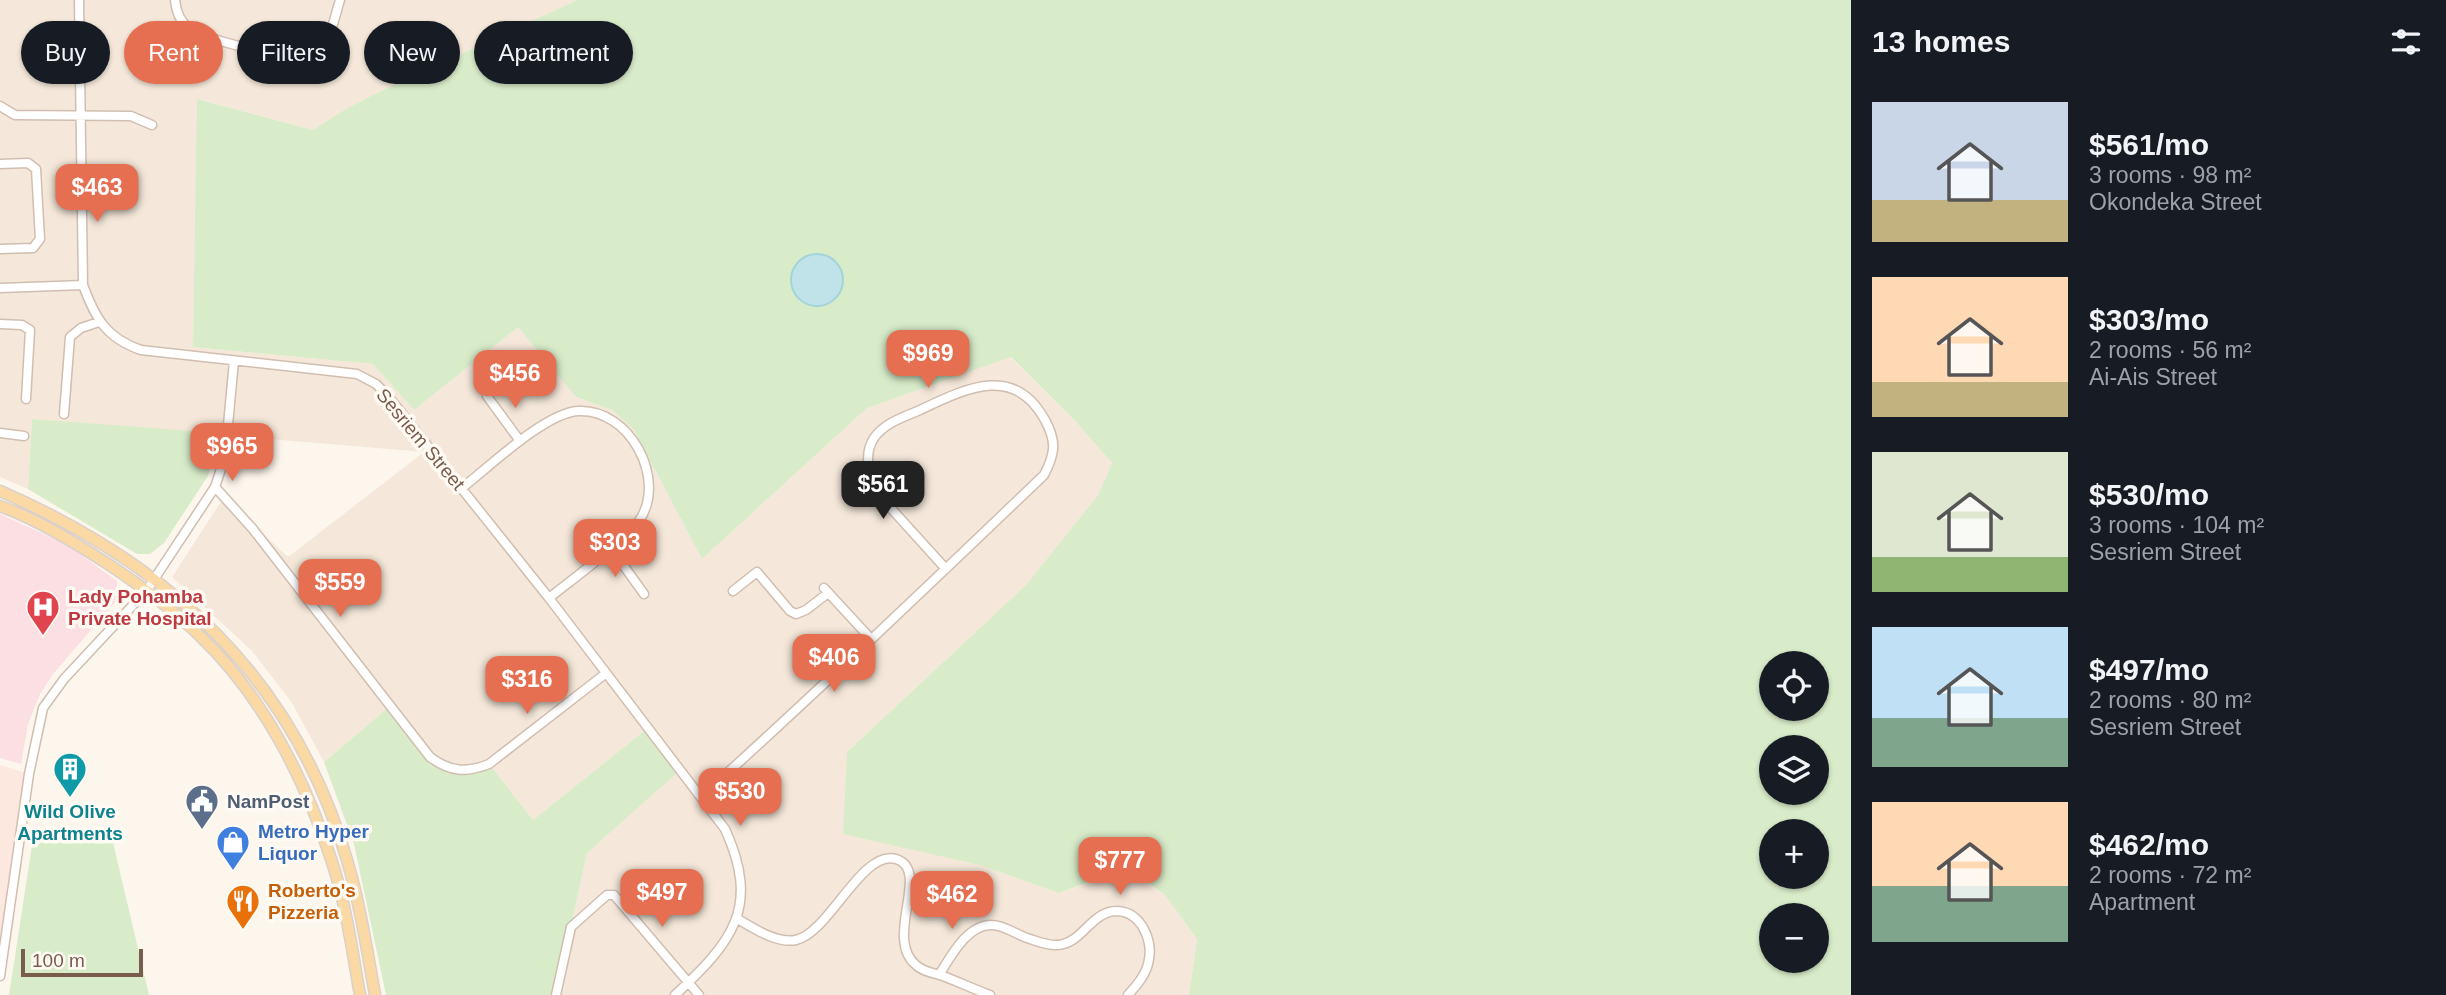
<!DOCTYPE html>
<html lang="en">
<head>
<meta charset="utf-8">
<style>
	:root { --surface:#171b24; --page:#20242c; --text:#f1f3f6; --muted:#9ea1a6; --accent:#e76f51 }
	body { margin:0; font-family:Helvetica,sans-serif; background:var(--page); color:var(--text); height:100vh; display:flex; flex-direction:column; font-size:26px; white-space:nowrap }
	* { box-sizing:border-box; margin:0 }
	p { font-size:23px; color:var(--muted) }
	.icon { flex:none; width:38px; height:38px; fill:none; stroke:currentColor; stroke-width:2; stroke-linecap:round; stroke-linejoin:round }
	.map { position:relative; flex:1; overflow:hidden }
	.drawer { display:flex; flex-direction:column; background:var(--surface); width:595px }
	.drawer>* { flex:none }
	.top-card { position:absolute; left:21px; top:21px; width:665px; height:63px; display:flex; gap:14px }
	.fabs { position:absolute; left:1759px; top:651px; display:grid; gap:14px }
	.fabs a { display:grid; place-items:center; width:70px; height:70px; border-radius:50%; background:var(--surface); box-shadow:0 2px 5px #0004; font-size:35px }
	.scale { position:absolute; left:21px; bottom:18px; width:122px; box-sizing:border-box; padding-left:7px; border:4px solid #7a5c4d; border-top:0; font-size:19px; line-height:24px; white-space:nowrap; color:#7a5c4d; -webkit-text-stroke:5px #fffaf3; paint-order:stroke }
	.price { position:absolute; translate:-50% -60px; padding:0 16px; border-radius:14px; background:var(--accent); color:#fff; font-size:23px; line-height:46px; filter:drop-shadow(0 2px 4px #0008) }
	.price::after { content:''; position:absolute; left:50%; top:42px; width:21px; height:16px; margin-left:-10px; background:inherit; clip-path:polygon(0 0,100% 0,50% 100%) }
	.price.on { background:#222; color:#fff }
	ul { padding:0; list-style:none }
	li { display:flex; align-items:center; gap:21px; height:175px; padding:0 21px }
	li span { display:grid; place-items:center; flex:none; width:196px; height:140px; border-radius:0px; color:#555 }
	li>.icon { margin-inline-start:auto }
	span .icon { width:84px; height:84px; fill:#fffc; stroke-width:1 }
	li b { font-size:30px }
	h2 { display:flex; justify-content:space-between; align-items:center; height:84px; padding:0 21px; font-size:30px }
	.tag { padding:0 24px; border-radius:32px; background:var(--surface); box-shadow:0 2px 5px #0004; font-size:24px; line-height:63px }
	.tag.on { background:var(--accent); color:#fff }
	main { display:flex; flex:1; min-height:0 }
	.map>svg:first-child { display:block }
	.residential { fill:#f5e8da }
	.commercial { fill:#fde8e0 }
	.medical { fill:#fbdfe3 }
	.green { fill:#d8ecc9; fill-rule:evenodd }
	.water { fill:#bfe3e8; stroke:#a5d3da; stroke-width:2 }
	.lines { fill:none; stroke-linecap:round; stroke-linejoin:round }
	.minor-casing { stroke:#d1beb0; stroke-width:11 }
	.major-casing { stroke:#dad1cd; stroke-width:13 }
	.minor { stroke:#fff; stroke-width:8 }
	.major { stroke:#fbd9a5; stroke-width:10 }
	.labels { text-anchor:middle; stroke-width:7; stroke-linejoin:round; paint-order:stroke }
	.street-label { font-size:19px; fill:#7a5c4d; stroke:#fffaf3 }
	.health-label { font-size:19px; font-weight:bold; fill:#be3a42; stroke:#fffaf3; text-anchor:start }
	.service-label { font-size:19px; font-weight:bold; fill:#4e5e75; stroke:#fffaf3; text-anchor:start }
	.culture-label { font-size:19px; font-weight:bold; fill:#0d838f; stroke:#fffaf3 }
	.shop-label { font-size:19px; font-weight:bold; fill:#366cbe; stroke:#fffaf3; text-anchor:start }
	.food-label { font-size:19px; font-weight:bold; fill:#c56008; stroke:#fffaf3; text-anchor:start }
</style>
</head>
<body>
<main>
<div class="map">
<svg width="1851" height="995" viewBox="0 0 1851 995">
	<rect width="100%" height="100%" fill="#fdf6ec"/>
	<!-- residential -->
	<path class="residential" d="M0 0H577L379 92 344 110 313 130 198 99 193 347 373 364 414 410 518 327 576 397 612 410 634 430 702 559 867 408 1010 357 1076 422 1112 463 1098 495 1026 585 847 752 980 865 1059 893 1128 870 1165 895 1197 939 1189 995H556L587 853 680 769 648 728 533 820 489 765 480 768 442 766 390 706 324 762 292 703 252 651 172 577 224 497 288 557 424 452 32 419 28 489 0 477Z"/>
	<!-- commercial -->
	<path class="commercial" d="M0 765 29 774 0 976Z"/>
	<!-- medical -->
	<path class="medical" d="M0 514 66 544 117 581V600L53 674 40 694 28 724 21 764 0 758Z"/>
	<!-- green -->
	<path class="green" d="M577 0H1851V995H1189L1197 939 1165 895 1128 868 1059 893 980 865 843 834 847 752 1026 585 1098 495 1112 463 1076 422 1011 357 867 408 702 559 634 430 612 410 576 397 518 327 414 410 373 364 193 347 197 99 313 130 344 110 379 92ZM1771 663H1816V709H1771ZM1771 747H1816V793H1771ZM1771 831H1816V877H1771ZM1771 915H1816V961H1771Z
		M32 419 219 433 208 476 164 543 150 554H137L28 489Z
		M390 706 430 757 452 770 489 764 533 820 648 728 681 769 587 853 556 995H386L354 844 324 762Z
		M111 834 149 995H9L33 839Z"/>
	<!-- water -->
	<path class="water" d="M791 280a26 26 0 1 1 52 0a26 26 0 1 1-52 0Z"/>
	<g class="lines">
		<defs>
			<path id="minor" d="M79 0 83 285C95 318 106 338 141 350L357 374 376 384 387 395 549 598 725 829C761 908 732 942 675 995
				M175 0C176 11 180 22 190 29 203 39 288 59 307 61 330 49 333 22 340 0
				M0 106 15 115 131 116 152 125
				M0 164 28 163 36 169 40 239 33 248 0 249
				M0 288 83 285
				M0 324 22 325 30 330 26 399
				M487 396 520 441
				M64 414 70 337 81 328 99 322
				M0 433 24 436
				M215 487 252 528 430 757C450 772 466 773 489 764L605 674
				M462 488C489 467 545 413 578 411 629 408 668 479 639 521 634 528 626 534 620 540 598 561 573 579 549 598
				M611 548 644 594
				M824 588 871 639
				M733 591 757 572 790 611 796 614 806 610 828 593
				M702 796C818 691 931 583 1044 475 1055 454 1057 442 1045 420 1014 363 965 389 920 410 904 417 884 423 874 438 863 454 869 478 878 494L946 569
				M736 918C752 927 776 944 796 940 829 933 862 849 896 859 932 870 883 938 916 965 922 971 932 973 940 975 957 981 973 989 990 995
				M939 975C950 958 967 924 992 925 1003 925 1016 934 1027 938 1037 941 1047 946 1058 945 1083 943 1091 911 1117 911 1142 912 1154 942 1148 964 1145 976 1136 986 1128 995
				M0 976 29 774 43 708 64 679 147 590 215 487 225 457 234 361
				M556 995 571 927 607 895H614L699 995"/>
			<path id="major" d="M0 491C170 565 294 678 347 860 360 904 367 950 375 995
				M0 506C38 520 74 542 108 564 141 586 172 608 200 636 262 695 305 779 331 859 346 903 352 950 360 995"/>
		</defs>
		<!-- minor casing -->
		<use href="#minor" class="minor-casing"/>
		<!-- major casing -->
		<use href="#major" class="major-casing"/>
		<!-- minor -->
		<use href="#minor" class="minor"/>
		<!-- major -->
		<use href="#major" class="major"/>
	</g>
	<!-- icons -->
	<defs>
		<symbol id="hospital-pin" viewBox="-11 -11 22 30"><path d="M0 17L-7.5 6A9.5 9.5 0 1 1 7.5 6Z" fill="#e0444e" stroke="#fffaf3"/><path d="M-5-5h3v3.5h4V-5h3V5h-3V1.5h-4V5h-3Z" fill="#fff"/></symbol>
		<symbol id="building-pin" viewBox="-11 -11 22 30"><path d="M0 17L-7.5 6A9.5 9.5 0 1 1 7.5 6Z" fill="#0f9aa8" stroke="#fffaf3"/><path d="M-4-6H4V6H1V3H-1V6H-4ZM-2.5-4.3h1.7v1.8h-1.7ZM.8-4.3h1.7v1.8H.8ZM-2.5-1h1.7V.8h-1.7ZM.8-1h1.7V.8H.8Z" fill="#fff"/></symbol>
		<symbol id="civic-pin" viewBox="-11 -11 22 30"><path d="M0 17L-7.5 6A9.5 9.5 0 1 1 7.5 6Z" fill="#5c6f8a" stroke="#fffaf3"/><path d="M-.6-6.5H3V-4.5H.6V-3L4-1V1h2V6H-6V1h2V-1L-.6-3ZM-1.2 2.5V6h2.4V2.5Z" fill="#fff"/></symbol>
		<symbol id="shop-pin" viewBox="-11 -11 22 30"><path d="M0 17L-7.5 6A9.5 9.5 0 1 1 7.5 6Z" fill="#3f7fe0" stroke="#fffaf3"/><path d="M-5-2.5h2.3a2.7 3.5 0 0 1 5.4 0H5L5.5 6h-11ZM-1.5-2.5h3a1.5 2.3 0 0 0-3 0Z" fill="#fff"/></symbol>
		<symbol id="restaurant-pin" viewBox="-11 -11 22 30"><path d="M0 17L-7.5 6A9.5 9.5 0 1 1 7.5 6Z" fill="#e8710a" stroke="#fffaf3"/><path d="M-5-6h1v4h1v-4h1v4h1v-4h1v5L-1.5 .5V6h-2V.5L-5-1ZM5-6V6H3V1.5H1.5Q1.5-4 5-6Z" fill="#fff"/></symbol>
	</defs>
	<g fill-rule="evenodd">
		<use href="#hospital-pin" x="24" y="588" width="38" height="52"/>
		<use href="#building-pin" x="51" y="750" width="38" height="52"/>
		<use href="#civic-pin" x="183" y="782" width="38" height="52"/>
		<use href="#shop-pin" x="214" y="823" width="38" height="52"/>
		<use href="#restaurant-pin" x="224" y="882" width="38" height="52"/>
	</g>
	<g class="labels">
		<!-- street labels -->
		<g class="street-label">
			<text transform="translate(421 439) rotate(50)" y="7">Sesriem Street</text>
		</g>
		<!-- health labels -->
		<g class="health-label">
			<text x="68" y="603">Lady Pohamba<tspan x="68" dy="22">Private Hospital</tspan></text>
		</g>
		<!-- service labels -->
		<g class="service-label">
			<text x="227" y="808">NamPost</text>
		</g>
		<!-- culture labels -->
		<g class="culture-label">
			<text x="70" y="818">Wild Olive<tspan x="70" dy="22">Apartments</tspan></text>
		</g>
		<!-- shop labels -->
		<g class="shop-label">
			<text x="258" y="838">Metro Hyper<tspan x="258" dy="22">Liquor</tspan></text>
		</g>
		<!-- food labels -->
		<g class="food-label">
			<text x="268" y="897">Roberto's<tspan x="268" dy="22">Pizzeria</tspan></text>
		</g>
	</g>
</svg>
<div class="fabs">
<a><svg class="icon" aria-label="locate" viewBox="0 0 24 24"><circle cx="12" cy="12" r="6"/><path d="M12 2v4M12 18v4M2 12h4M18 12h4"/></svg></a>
<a><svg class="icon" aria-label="layers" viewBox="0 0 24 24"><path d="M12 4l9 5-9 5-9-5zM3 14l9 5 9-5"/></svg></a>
<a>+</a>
<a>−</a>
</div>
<div class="scale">100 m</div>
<b class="price" style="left:97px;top:224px">$463</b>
<b class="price" style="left:928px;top:390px">$969</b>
<b class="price" style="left:515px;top:410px">$456</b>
<b class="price" style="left:232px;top:483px">$965</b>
<b class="price on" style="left:883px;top:521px">$561</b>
<b class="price" style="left:615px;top:579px">$303</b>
<b class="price" style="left:340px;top:619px">$559</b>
<b class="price" style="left:834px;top:694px">$406</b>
<b class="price" style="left:527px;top:716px">$316</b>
<b class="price" style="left:740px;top:828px">$530</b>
<b class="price" style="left:1120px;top:897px">$777</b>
<b class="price" style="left:662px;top:929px">$497</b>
<b class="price" style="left:952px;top:931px">$462</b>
<div class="top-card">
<a class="tag">Buy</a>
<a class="tag on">Rent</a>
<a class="tag">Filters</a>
<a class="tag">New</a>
<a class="tag">Apartment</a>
</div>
</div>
<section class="drawer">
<h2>13 homes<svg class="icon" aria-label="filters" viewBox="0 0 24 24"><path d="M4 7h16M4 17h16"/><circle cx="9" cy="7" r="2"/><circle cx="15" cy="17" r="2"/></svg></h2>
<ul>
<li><span style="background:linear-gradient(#c9d6e8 70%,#c2b280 0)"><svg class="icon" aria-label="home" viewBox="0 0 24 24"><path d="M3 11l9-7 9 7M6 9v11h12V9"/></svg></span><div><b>$561/mo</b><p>3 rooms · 98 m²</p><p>Okondeka Street</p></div></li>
<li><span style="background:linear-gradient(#ffd9b3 75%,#c2b280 0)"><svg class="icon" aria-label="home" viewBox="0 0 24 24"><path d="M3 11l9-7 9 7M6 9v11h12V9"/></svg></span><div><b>$303/mo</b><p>2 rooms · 56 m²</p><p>Ai-Ais Street</p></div></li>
<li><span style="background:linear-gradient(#dfe7d0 75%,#8fb573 0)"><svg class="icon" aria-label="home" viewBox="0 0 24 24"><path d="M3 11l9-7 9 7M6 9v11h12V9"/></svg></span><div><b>$530/mo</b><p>3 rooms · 104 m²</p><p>Sesriem Street</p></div></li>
<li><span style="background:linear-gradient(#bfe0f5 65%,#7fa58c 0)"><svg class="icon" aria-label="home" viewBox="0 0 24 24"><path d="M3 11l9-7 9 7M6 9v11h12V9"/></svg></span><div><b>$497/mo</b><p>2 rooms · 80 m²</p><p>Sesriem Street</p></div></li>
<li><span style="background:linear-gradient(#ffd9b3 60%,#7fa58c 0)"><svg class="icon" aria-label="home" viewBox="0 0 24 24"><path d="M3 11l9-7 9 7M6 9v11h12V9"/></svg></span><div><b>$462/mo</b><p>2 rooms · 72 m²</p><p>Apartment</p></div></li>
</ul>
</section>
</main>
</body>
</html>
